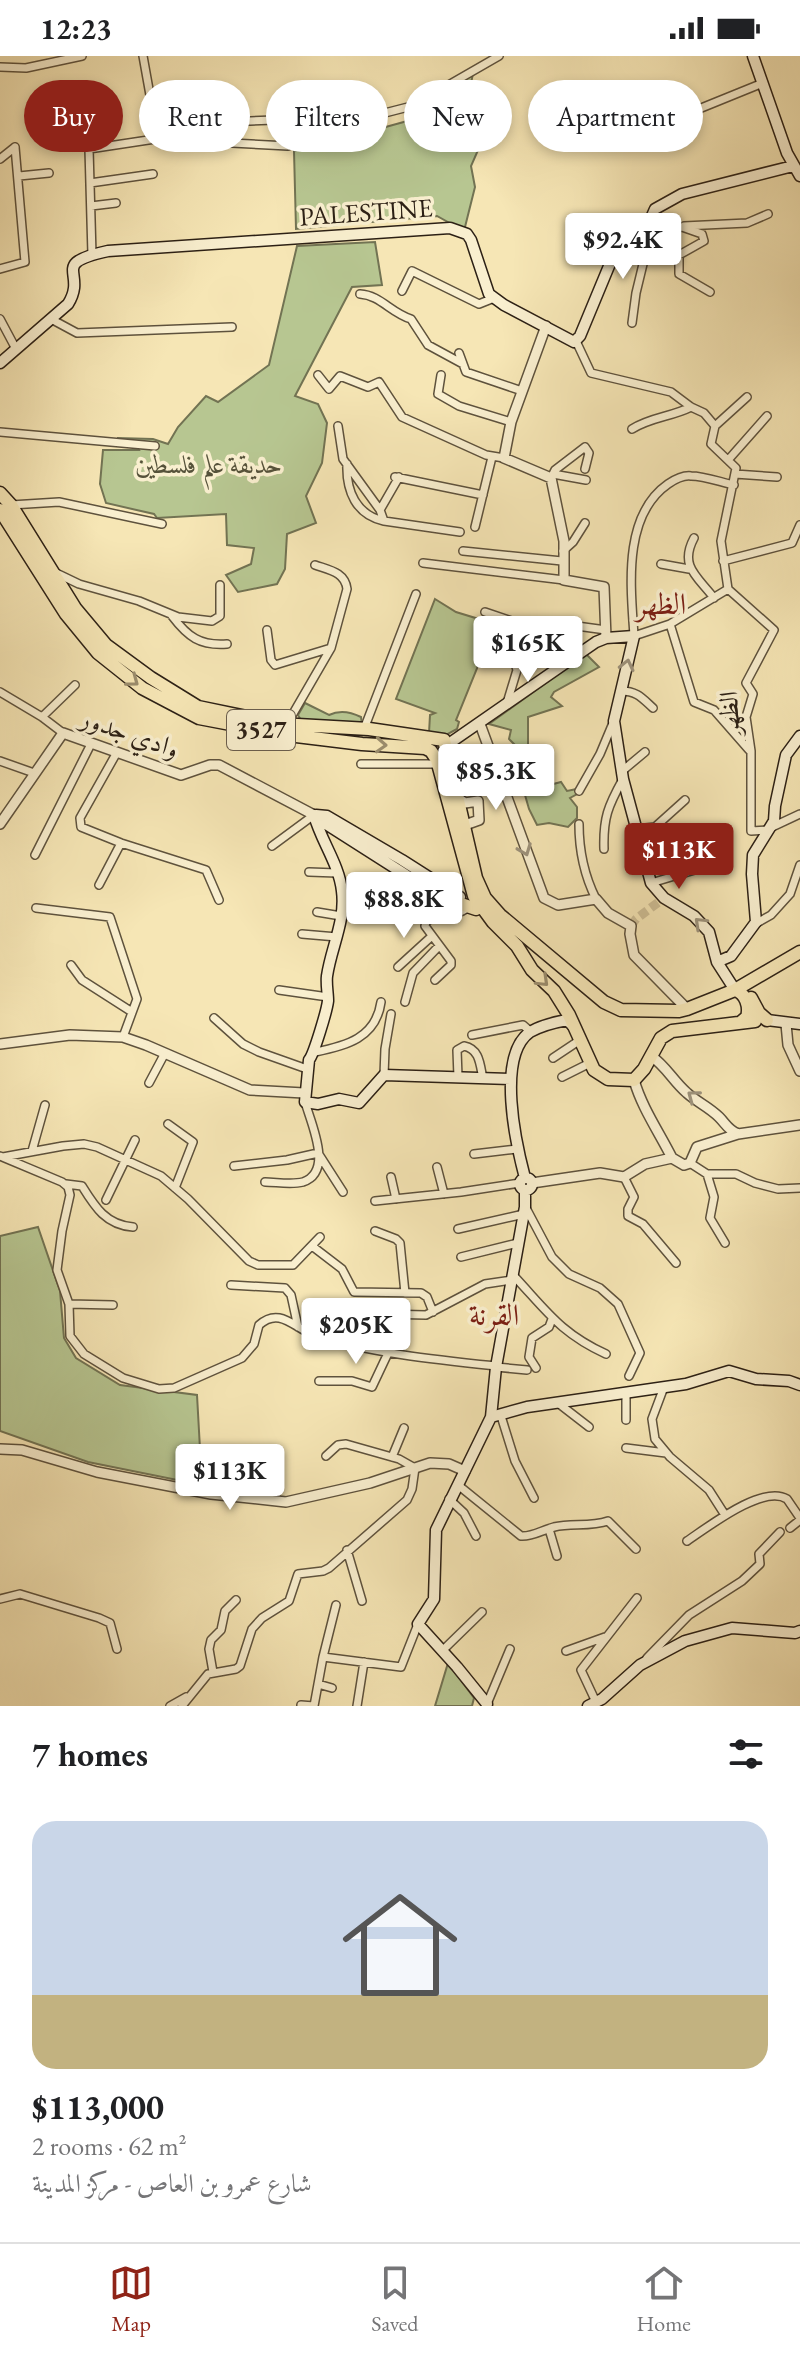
<!DOCTYPE html>
<html lang="en">
<head>
<meta charset="utf-8">
<style>
	:root { --surface:#fff; --page:#f6f6f6; --text:#202124; --muted:#757577; --line:#e0e0e0; --accent:#8f2418 }
	body { margin:0; font-family:"EB Garamond",Amiri,serif; background:var(--page); color:var(--text); height:100vh; display:flex; flex-direction:column; font-size:30px; white-space:nowrap }
	* { box-sizing:border-box; margin:0 }
	p { font-size:26px; color:var(--muted) }
	.icon { flex:none; width:44px; height:44px; fill:none; stroke:currentColor; stroke-width:2; stroke-linecap:round; stroke-linejoin:round }
	.map { position:relative; height:1650px; overflow:hidden }
	.panel { display:flex; flex-direction:column; background:var(--surface); flex:1 }
	.panel>* { flex:none }
	.top-card { position:absolute; left:24px; top:24px; width:752px; height:72px; display:flex; gap:16px }
	.price { position:absolute; translate:-50% -68px; padding:0 18px; border-radius:8px; background:#fff; color:#222; font-size:26px; line-height:52px; filter:drop-shadow(0 2px 4px #0008) }
	.price::after { content:''; position:absolute; left:50%; top:48px; width:24px; height:18px; margin-left:-12px; background:inherit; clip-path:polygon(0 0,100% 0,50% 100%) }
	.price.selected { background:var(--accent); color:#fff }
	ul { padding:0; list-style:none }
	li { display:grid; align-content:center; gap:16px; height:424px; padding:0 32px }
	li+li { border-top:2px solid var(--line) }
	li span { display:grid; place-items:center; height:248px; border-radius:24px; color:#555 }
	li>.icon { margin-inline-start:auto }
	span .icon { width:144px; height:144px; fill:#fffc; stroke-width:1 }
	li b { font-size:34px }
	h2 { display:flex; justify-content:space-between; align-items:center; height:96px; padding:0 32px; font-size:34px }
	.tag { padding:0 28px; border-radius:36px; background:var(--surface); box-shadow:0 4px 12px #0003; font-size:28px; line-height:72px }
	.tag.selected { background:var(--accent); color:#fff }
	.status { display:flex; justify-content:space-between; align-items:center; height:56px; padding:0 40px; background:var(--surface); direction:ltr }
	.status svg { height:22px; fill:currentColor }
	.tabs { display:flex; justify-content:space-around; align-items:center; height:112px; border-top:2px solid var(--line); background:var(--surface); font-size:22px; color:var(--muted) }
	.tabs a { display:grid; justify-items:center; gap:4px }
	.tabs .selected { color:var(--accent) }
	.map>svg:first-child { display:block }
	.green { fill:#b7c691; stroke:#727353; stroke-width:2 }
	.lines { fill:none; stroke-linecap:round; stroke-linejoin:round }
	.tertiary-tunnel { stroke:#cebe95; stroke-width:9; stroke-dasharray:9 4.5; stroke-linecap:butt }
	.minor-casing { stroke:#5e523d; stroke-width:10 }
	.tertiary-casing { stroke:#5e523d; stroke-width:12 }
	.secondary-casing { stroke:#2c2015; stroke-width:13 }
	.primary-casing { stroke:#2c2015; stroke-width:15 }
	.minor { stroke:#f9efcf; stroke-width:7 }
	.tertiary { stroke:#f9efcf; stroke-width:9 }
	.secondary { stroke:#f9efcf; stroke-width:10 }
	.primary { stroke:#f6e6b5; stroke-width:12 }
	.oneway { stroke:#9d927b }
	.oneway2 { stroke:#9b8d6d }
	.labels { text-anchor:middle; stroke-width:7; stroke-linejoin:round; paint-order:stroke }
	.shield { fill:#f9efcf; stroke:#6a5e4d; stroke-width:2 }
	.shield-label { font-size:24px; font-weight:bold; fill:#2c2015 }
	.street-label { font-size:26px; fill:#2c2015; stroke:#f9efcf }
	.park-label { font-size:26px; font-style:italic; fill:#56523a; stroke:#f9efcf }
	.quarter-label { font-size:30px; fill:#7a1f14; stroke:#f9efcf }
</style>
</head>
<body>
<div class="status"><b>12:23</b><svg viewBox="0 0 49 12"><path d="M0 12V9h3v3zM5 12V6h3v6zM10 12V3h3v9zM15 12V0h3v12zM26 1h20v11H26zM47 4h2v5h-2z"/></svg></div>
<div class="map">
<svg width="800" height="1650" viewBox="0 0 800 1650">
	<rect width="100%" height="100%" fill="#f6e6b5"/>
	<filter id="stains"><feTurbulence type="fractalNoise" baseFrequency=".0025" numOctaves="4"/><feColorMatrix values="0 0 0 0 .2 0 0 0 0 .09 0 0 0 0 .02 0 0 0 .5 -.17"/></filter>
	<radialGradient id="worn" r=".72"><stop offset=".6" stop-color="#630" stop-opacity="0"/><stop offset="1" stop-color="#630" stop-opacity=".3"/></radialGradient>
	<!-- green -->
	<path class="green" d="M474 12 465 59 482 85 471 110 475 131 464 175 437 160 296 173 294 95 368 71 382 72 429 59 461 29Z
		M375 186 382 229 352 231 295 340 318 348 327 367 322 407 306 440 316 467 287 478 285 513 277 528 238 536 226 519 251 508 254 492 227 489 226 458 157 462 154 458 106 447 100 428 103 394H139L137 390H118V382L153 383 168 388 178 371 206 340 218 346 269 309 297 190Z
		M435 543 456 556 495 568 456 664 459 666 457 673 446 679 429 677 430 659 435 657 396 643Z
		M586 598 599 611 554 636 551 641 562 650 528 661V695L519 693 509 683 511 674 489 668Z
		M305 647 329 659C339 654 351 656 361 661L362 669 302 666 298 659Z
		M545 724 546 730 561 726 567 735 577 733 579 737 570 742 577 751V762L568 771 549 767 537 769 529 753 523 732 530 726Z
		M38 1171 60 1235 64 1282 76 1302 120 1329 197 1339 202 1429 88 1406 0 1375V1180Z
		M448 1607 474 1642 472 1650H435Z"/>
	<g class="lines">
		<!-- tertiary-tunnel -->
		<path class="tertiary-tunnel" d="M631 870 636 863 664 842"/>
		<defs>
			<path id="minor" d="M0 11 26 12 82 0
				M552 34 647 74 763 27
				M155 69 274 64C293 57 308 45 328 39
				M59 78 88 72 89 93
				M155 83 288 90 314 73 352 61 377 59 412 50 499 0
				M0 103 15 91
				M19 120 49 117
				M90 127 153 118
				M91 150 116 147
				M684 170 747 167 768 158
				M651 175 682 171 702 178 704 185 679 199V218L710 236
				M92 199 89 93 155 83 157 78 143 0
				M0 213 25 206 15 91
				M402 235 412 215 479 248 494 242
				M360 238C380 239 391 257 411 263L428 289 463 308
				M0 263 16 293
				M51 263 77 277 232 271
				M632 267 636 237 651 175 647 176
				M576 285 591 317 671 336 691 351 704 357 715 370
				M459 297 466 316 522 335
				M318 319 329 333 340 320 368 331 379 326 402 361 486 399 504 402
				M441 319 438 338 459 350 511 366
				M747 341 715 370 711 388 736 412 721 485 728 533 774 574 746 627 753 638 746 661 751 695V775L768 774
				M338 370 343 403 380 454
				M632 373C651 361 671 361 691 351
				M0 376 155 390
				M729 403 767 360
				M347 408C346 435 356 459 384 465
				M553 418 586 424
				M735 418 777 421
				M395 421 483 439
				M399 421 380 454 384 465 460 476
				M551 422 555 414 585 391 589 397 585 413
				M734 429C720 426 704 420 691 420 683 419 674 424 668 428 622 460 631 532 634 580L670 568 694 646 714 654 749 694
				M11 449 59 446 162 468
				M475 471 492 401
				M694 482C679 510 697 520 714 542
				M463 495 562 505
				M563 495 573 486 585 467
				M723 505 792 487 800 469
				M423 507 564 524
				M661 508 689 513
				M54 516 79 528 139 545 178 561 212 565 220 560V529
				M485 556 520 568 540 565 606 574
				M172 560C188 581 200 590 227 588
				M670 568 728 533
				M267 574 271 604 275 609 331 592
				M621 635C637 635 642 642 653 652
				M0 636 42 661 63 677
				M507 647 517 614 513 601 522 594
				M42 661 75 629
				M287 668 331 592 347 533C345 516 329 514 315 509
				M364 673 416 538
				M116 698 80 762 81 771 121 787 206 814 219 844
				M0 705 34 717
				M361 708H438
				M621 716 645 696
				M579 735 600 698 613 667
				M579 768C579 794 584 819 596 843
				M770 772 800 758
				M636 773 655 771 685 744
				M272 790 314 759
				M604 793C603 762 608 750 623 723
				M35 799 91 688
				M309 816 337 817
				M651 827 698 813
				M99 829 121 787
				M36 852 110 861 137 943 123 981
				M395 854 413 823
				M317 856 341 860
				M755 868 771 859 790 838 800 809
				M302 878 337 881
				M71 909 82 924 132 956
				M398 911 432 880
				M435 924 451 909V905L425 870 426 866C435 858 452 863 466 853
				M279 934 328 941
				M405 946 413 917 439 890
				M214 962 243 988 259 996 307 1013
				M472 979 523 969 531 976
				M315 996C346 990 376 982 381 946
				M553 1002 580 984
				M384 1019 385 993 391 958
				M458 1021 457 994 464 990C480 993 480 1009 483 1023
				M562 1021 590 1007
				M149 1027 165 997
				M168 1068 193 1086 175 1132
				M32 1095 45 1049
				M474 1098 517 1093
				M0 1100 62 1126 68 1131 70 1139 62 1175 57 1214 69 1248 70 1280 84 1298 123 1322 159 1333 174 1332 242 1302 254 1288 259 1269C280 1250 295 1273 314 1279 369 1297 438 1304 496 1310
				M3 1101 63 1090 84 1088 97 1091 161 1120 188 1143 249 1205 258 1209H293L320 1181
				M690 1107 707 1118H736L755 1127 778 1133 800 1132
				M234 1110 287 1104 318 1097 343 1136
				M437 1111 444 1138
				M707 1118 714 1141 710 1162 725 1187
				M391 1121 396 1143
				M624 1121 634 1141 628 1153V1160L643 1168 676 1207
				M265 1126C276 1126 291 1129 303 1126 334 1116 311 1067 305 1046
				M66 1128 82 1130C95 1151 106 1169 133 1171
				M106 1144 135 1084
				M375 1145 461 1136 520 1127
				M526 1152 552 1201 569 1218 600 1232 618 1248 640 1297 629 1320
				M458 1173 524 1158
				M375 1175 396 1183 400 1187 405 1237
				M312 1190 342 1213 354 1236 421 1237 427 1241 433 1256
				M461 1201 518 1187
				M513 1219C546 1254 560 1277 606 1298
				M231 1229 285 1232 291 1239 298 1271
				M69 1248 113 1249
				M382 1258 426 1259 485 1228 512 1224
				M496 1311 527 1314
				M536 1312 529 1301 532 1282 549 1271 552 1263
				M319 1325H352L372 1331 389 1295
				M664 1331 652 1363 655 1383 670 1401 709 1434 725 1459
				M626 1337V1364
				M558 1347 589 1371
				M501 1360 515 1405 534 1442
				M626 1392 666 1397
				M392 1401 404 1372
				M458 1429 521 1480C532 1481 542 1474 554 1471 572 1467 590 1471 608 1465L636 1493
				M449 1443 464 1457 476 1480
				M790 1472 800 1464
				M549 1473 557 1500
				M687 1485C708 1471 763 1428 787 1443L800 1462
				M347 1494 362 1545
				M0 1543 20 1538 99 1562 110 1567 117 1593
				M442 1595 482 1556
				M566 1595 605 1581
				M323 1601 336 1549
				M647 1602 689 1559 742 1525 760 1508 759 1498 780 1476
				M213 1616 209 1593 211 1584 221 1574 225 1555 236 1544
				M318 1628 332 1632
				M596 1646 581 1614 637 1542
				M487 1648 510 1593
				M301 1649 314 1650 323 1601 401 1611 418 1568
				M170 1650 186 1641
				M182 1650 208 1618 236 1613 240 1610 252 1573 262 1562 289 1545 298 1518 323 1515 329 1512 407 1444 412 1433 415 1412 399 1403 346 1388 338 1389 326 1400
				M357 1650 364 1606"/>
			<path id="tertiary" d="M546 270 511 366 504 402 551 422 564 485V524L604 531 606 582
				M480 668 544 842 558 849 596 843 608 857 631 870 630 878 634 899 687 953
				M458 742 465 747 478 745 479 764 465 769
				M0 768 63 677 181 719 210 709H219L314 759
				M786 968 788 989 800 1015
				M0 988 70 979 123 981 146 989 250 1034 304 1037
				M651 1000C666 1010 673 1025 687 1037 697 1046 709 1051 719 1061 726 1068 728 1074 738 1078
				M634 1024C642 1052 659 1076 672 1102
				M532 1127 600 1117 624 1121 645 1108 672 1102 684 1109 690 1107 697 1091 738 1078 800 1069
				M0 1393 22 1394 97 1416 211 1438 286 1446 370 1427 430 1407 449 1408 465 1415"/>
			<path id="secondary" d="M753 0 787 97 800 120
				M0 307 68 248C88 216 48 208 108 195L450 172 467 178 471 184 489 238 504 249 574 286 580 280 619 186 644 178 655 153 682 138 793 110
				M447 689 596 586 606 582 634 580 614 665 623 723 651 827 664 842 694 860 709 876 717 906 735 934
				M314 759C321 785 339 808 342 835 346 864 331 892 327 920 326 928 328 937 328 945 327 954 314 998 309 1004L305 1046 318 1048 339 1043 359 1047 384 1019 511 1023
				M316 759 327 760 402 804 460 841
				M315 761 406 819 462 850
				M717 906 731 900 756 866 752 818 753 799 774 765 775 750 786 699 800 680
				M767 964 800 968
				M525 1122C516 1088 496 1000 530 976 540 970 556 966 567 964L574 971
				M520 1128a6 6 0 1 1 12 0a6 6 0 1 1-12 0Z
				M491 1361 527 1351 686 1328 729 1315 756 1323 789 1325 800 1329
				M487 1648 457 1611 418 1568 434 1543 436 1474 491 1361 496 1311 525 1151V1134
				M588 1650 602 1643 640 1609 685 1585 732 1572 795 1577 800 1575"/>
			<path id="primary" d="M0 437 11 449 75 552 106 589 151 622 198 651 280 668 369 673 444 684 476 822 485 842 500 859 604 946 621 954 679 955 687 953 735 934 800 896
				M0 454 66 558 98 597 142 632 199 662 288 679 362 688 425 692 431 695 437 704 474 840 493 866 517 890 532 914 554 935 569 959 594 1014 608 1023 634 1024 644 1013 661 982 672 975 755 965
				M455 846 476 853 485 849
				M735 934C746 937 750 951 747 961L740 967
				M751 942 759 957 767 964"/>
		</defs>
		<!-- minor casing -->
		<use href="#minor" class="minor-casing"/>
		<!-- tertiary casing -->
		<use href="#tertiary" class="tertiary-casing"/>
		<!-- secondary casing -->
		<use href="#secondary" class="secondary-casing"/>
		<!-- primary casing -->
		<use href="#primary" class="primary-casing"/>
		<!-- minor -->
		<use href="#minor" class="minor"/>
		<!-- tertiary -->
		<use href="#tertiary" class="tertiary"/>
		<!-- secondary -->
		<use href="#secondary" class="secondary"/>
		<!-- primary -->
		<use href="#primary" class="primary"/>
	</g>
	<!-- one-way arrows -->
	<defs><path id="oneway-chevron" d="M-2-3.5L2.5 0L-2 3.5" fill="none" stroke-width="1.6" stroke-linecap="round" stroke-linejoin="round" transform="scale(2)"/></defs>
	<g class="oneway">
		<use href="#oneway-chevron" transform="translate(627 609) rotate(-77)"/>
		<use href="#oneway-chevron" transform="translate(525 794) rotate(69)"/>
		<use href="#oneway-chevron" transform="translate(700 867) rotate(-136)"/>
		<use href="#oneway-chevron" transform="translate(693 1040) rotate(-143)"/>
	</g>
	<g class="oneway2">
		<use href="#oneway-chevron" transform="translate(133 625) rotate(37)"/>
		<use href="#oneway-chevron" transform="translate(381 689) rotate(3)"/>
		<use href="#oneway-chevron" transform="translate(543 925) rotate(44)"/>
	</g>
	<g class="labels">
		<!-- shield labels -->
		<rect class="shield" x="227" y="654" width="68" height="40" rx="6"/>
		<g class="shield-label">
			<text x="261" y="682">3527</text>
		</g>
		<!-- street labels -->
		<g class="street-label">
			<text transform="translate(366 156) rotate(-4)" y="9">PALESTINE</text>
			<text transform="translate(729 657) rotate(-92)" y="9">الظهر</text>
			<text transform="translate(130 677) rotate(19)" y="9">وادي جدور</text>
		</g>
		<!-- park labels -->
		<g class="park-label">
			<text x="209" y="417">حديقة علم فلسطين</text>
		</g>
		<!-- quarter labels -->
		<g class="quarter-label">
			<text x="661" y="558">الظهر</text>
			<text x="494" y="1269">القرنة</text>
		</g>
	</g>
	<rect width="100%" height="100%" filter="url(#stains)"/>
	<rect width="100%" height="100%" fill="url(#worn)"/>
</svg>
<b class="price" style="left:623px;top:225px">$92.4K</b>
<b class="price" style="left:528px;top:628px">$165K</b>
<b class="price" style="left:496px;top:756px">$85.3K</b>
<b class="price selected" style="left:679px;top:835px">$113K</b>
<b class="price" style="left:404px;top:884px">$88.8K</b>
<b class="price" style="left:356px;top:1310px">$205K</b>
<b class="price" style="left:230px;top:1456px">$113K</b>
<div class="top-card">
<a class="tag selected">Buy</a>
<a class="tag">Rent</a>
<a class="tag">Filters</a>
<a class="tag">New</a>
<a class="tag">Apartment</a>
</div>
</div>
<section class="panel">
<h2>7 homes<svg class="icon" aria-label="filters" viewBox="0 0 24 24"><path d="M4 7h16M4 17h16"/><circle cx="9" cy="7" r="2"/><circle cx="15" cy="17" r="2"/></svg></h2>
<ul>
<li><span style="background:linear-gradient(#c9d6e8 70%,#c2b280 0)"><svg class="icon" aria-label="home" viewBox="0 0 24 24"><path d="M3 11l9-7 9 7M6 9v11h12V9"/></svg></span><div><b>$113,000</b><p>2 rooms · 62 m²</p><p>شارع عمرو بن العاص - مركز المدينة</p></div></li>
</ul>
</section>
<nav class="tabs">
<a class="selected"><svg class="icon" aria-label="map" viewBox="0 0 24 24"><path d="M3 6l6-2 6 2 6-2v14l-6 2-6-2-6 2zM9 4v14M15 6v14"/></svg>Map</a>
<a><svg class="icon" aria-label="saved" viewBox="0 0 24 24"><path d="M7 4h10v16l-5-4-5 4z"/></svg>Saved</a>
<a><svg class="icon" aria-label="home" viewBox="0 0 24 24"><path d="M3 11l9-7 9 7M6 9v11h12V9"/></svg>Home</a>
</nav>
</body>
</html>
